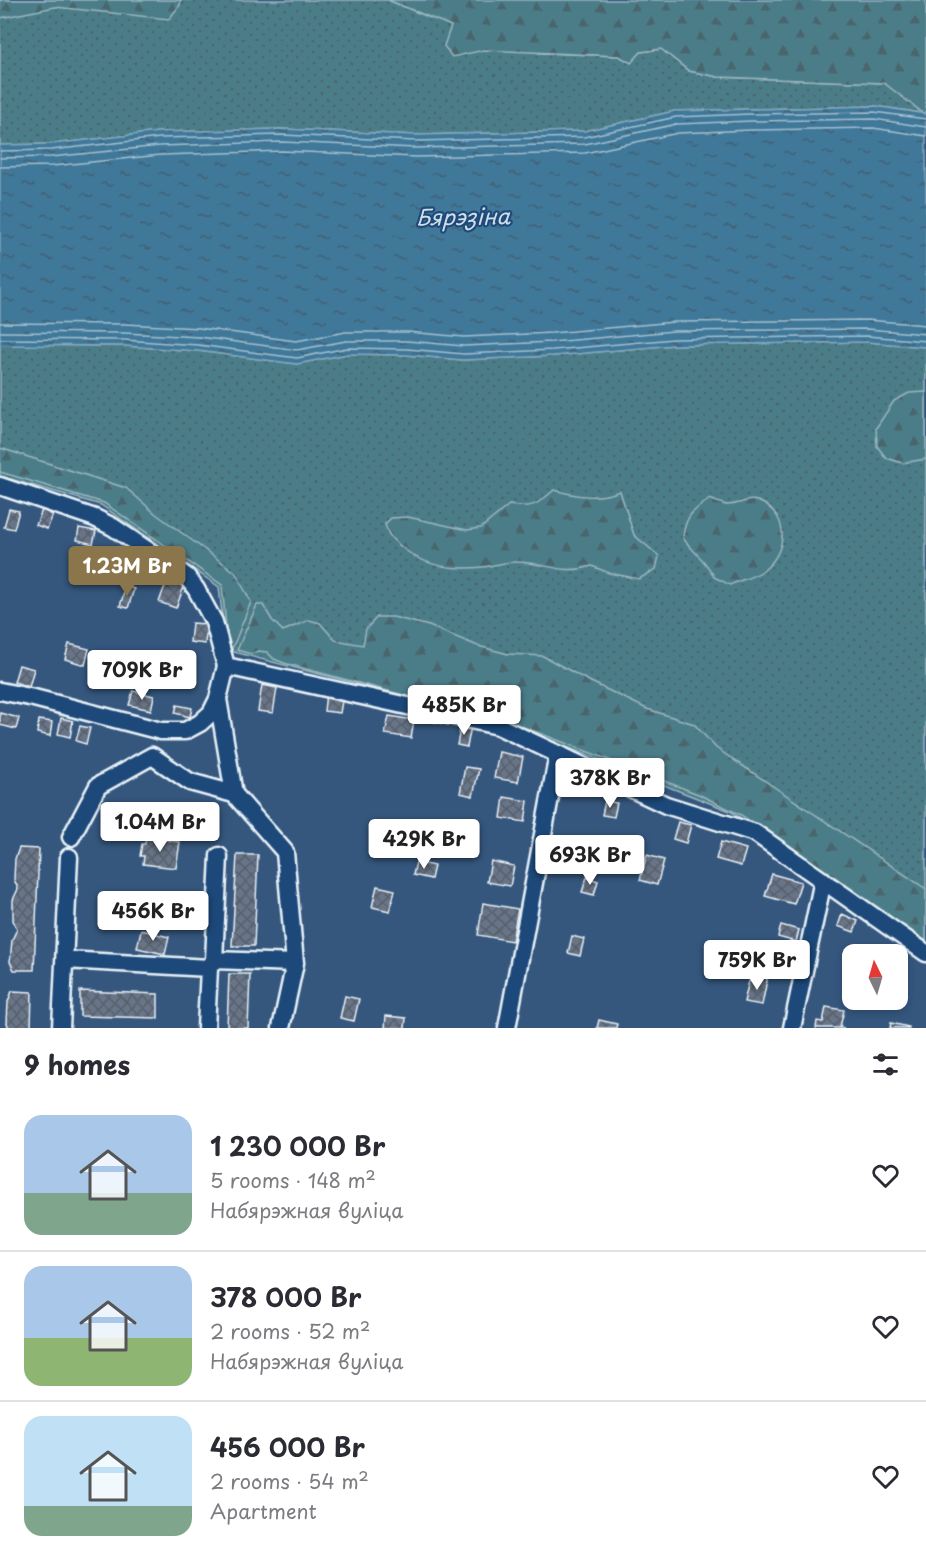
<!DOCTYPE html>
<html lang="en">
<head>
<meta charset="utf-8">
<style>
	:root { --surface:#fff; --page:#f2f2f3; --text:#2b2b33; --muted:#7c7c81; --line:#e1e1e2; --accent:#8a764a }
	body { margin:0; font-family:"Playpen Sans",sans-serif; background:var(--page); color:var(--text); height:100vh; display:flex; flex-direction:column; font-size:22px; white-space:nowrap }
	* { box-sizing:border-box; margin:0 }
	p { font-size:20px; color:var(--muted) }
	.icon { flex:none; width:33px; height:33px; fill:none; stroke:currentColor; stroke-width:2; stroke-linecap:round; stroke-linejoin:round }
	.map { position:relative; height:1028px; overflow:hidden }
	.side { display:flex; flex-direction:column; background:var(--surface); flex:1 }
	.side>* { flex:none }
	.needle { width:39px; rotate:355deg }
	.tools { position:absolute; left:842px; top:944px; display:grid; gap:12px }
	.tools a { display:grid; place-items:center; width:66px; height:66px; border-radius:12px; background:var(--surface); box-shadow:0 3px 9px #0003; font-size:30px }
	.price { position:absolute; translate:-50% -51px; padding:0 14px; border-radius:6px; background:#fff; color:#222; font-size:20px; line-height:39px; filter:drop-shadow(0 2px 3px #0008) }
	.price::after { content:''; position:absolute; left:50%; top:36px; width:18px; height:14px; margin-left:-9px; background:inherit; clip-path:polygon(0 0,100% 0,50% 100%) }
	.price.current { background:var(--accent); color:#fff }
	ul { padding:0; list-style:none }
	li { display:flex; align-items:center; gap:18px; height:150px; padding:0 24px }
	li+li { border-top:2px solid var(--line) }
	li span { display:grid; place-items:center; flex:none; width:168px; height:120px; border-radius:18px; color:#555 }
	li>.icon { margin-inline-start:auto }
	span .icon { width:72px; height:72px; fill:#fffc; stroke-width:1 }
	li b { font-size:26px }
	h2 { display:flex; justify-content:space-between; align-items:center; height:72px; padding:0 24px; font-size:26px }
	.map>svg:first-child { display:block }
	.grass { fill:url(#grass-dots); stroke:#9ab7c0; stroke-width:1.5 }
	.forest { fill:url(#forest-firs); stroke:#9ab7c0; stroke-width:1.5 }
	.water { fill:url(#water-ripples); stroke:#83a8bf; stroke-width:1.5 }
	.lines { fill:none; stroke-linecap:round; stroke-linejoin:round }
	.shore { stroke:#a4c1d2; stroke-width:1.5 }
	.building { fill:url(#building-cross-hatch); stroke:#e8f1f8; stroke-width:1.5 }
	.minor-casing { stroke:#e8f1f8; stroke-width:21 }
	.minor { stroke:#1f4a7a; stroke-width:16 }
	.labels { text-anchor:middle; stroke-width:4.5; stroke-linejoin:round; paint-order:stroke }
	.water-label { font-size:22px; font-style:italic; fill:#cfdfea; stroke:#1f4a7a }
</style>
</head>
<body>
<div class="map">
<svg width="926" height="1028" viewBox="0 0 926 1028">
	<defs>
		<pattern id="grass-dots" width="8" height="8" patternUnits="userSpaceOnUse" patternTransform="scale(1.5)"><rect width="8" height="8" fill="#4c7d89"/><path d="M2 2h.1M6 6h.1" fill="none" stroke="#49656d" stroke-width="1.8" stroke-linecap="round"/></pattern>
		<pattern id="forest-firs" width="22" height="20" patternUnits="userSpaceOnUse" patternTransform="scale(1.5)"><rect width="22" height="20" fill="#4c7d89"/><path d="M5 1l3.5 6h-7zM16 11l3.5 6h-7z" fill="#49656d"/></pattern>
		<pattern id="water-ripples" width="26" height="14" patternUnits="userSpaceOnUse" patternTransform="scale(1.5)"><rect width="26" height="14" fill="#3f7899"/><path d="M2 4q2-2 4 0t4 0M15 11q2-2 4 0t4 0" fill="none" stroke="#426072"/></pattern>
		<pattern id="building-cross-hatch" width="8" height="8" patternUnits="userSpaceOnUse" patternTransform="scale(1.5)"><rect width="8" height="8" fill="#687588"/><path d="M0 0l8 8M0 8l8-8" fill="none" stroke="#575e69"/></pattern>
	</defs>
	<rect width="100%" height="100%" fill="#35577e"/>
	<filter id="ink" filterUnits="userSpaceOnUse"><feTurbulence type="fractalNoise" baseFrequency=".0167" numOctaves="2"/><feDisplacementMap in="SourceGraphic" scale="12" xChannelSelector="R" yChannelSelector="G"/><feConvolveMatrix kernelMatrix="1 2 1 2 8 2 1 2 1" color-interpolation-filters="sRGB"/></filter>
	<g filter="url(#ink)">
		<!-- grass -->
		<path class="grass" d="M0 0H388L428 17 539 53 619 56 631 62 641 52 661 49 689 71 718 77 885 83 923 113 875 106 675 111 584 131 416 135 282 129 159 132 51 144 0 145Z
			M867 342 926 347V946L730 811 544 738 362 685 226 650 219 587 101 505 0 476V345L124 346 198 351 297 364 347 354 406 355 463 360 553 356 674 345Z"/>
		<!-- forest -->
		<path class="forest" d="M0 0H180V5L169 19 55 7 0 18Z
			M388 0H926V114L923 113 884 83 718 77 689 71 661 49 641 52 631 63 619 56 484 50 452 57 444 46 451 26Z
			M926 392V459L902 463 886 458 877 446 876 428 894 401 909 393Z
			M0 448 126 488 156 514 235 572 251 602 232 649 228 647 222 585 104 503 0 472Z
			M554 490C576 496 597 500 620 491L634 535 659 556 656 569 639 579 609 573 592 566C561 576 546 562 515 562 504 562 493 566 483 567 455 570 426 567 404 549 393 540 389 538 385 524L391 518 408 517 467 530 481 528 509 505C532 509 537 505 554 490Z
			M710 499C716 501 723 505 728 505 741 505 750 495 764 504 790 519 786 553 764 570 755 577 740 580 730 585L714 577C708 562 692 551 683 538 685 516 692 511 710 499Z
			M257 605H263L272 620 283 631 309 620 320 623 335 640 363 645 366 629 377 617H393L429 626 478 646 508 654 543 656 587 680 647 709 694 724 716 748 926 889V941L741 815 698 794 526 728 284 663 274 659 267 652 258 651 251 654 237 650Z"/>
		<!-- water -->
		<path class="water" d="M875 106 926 114V347L867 342 674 345 553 356 463 360 406 355 347 354 297 364 198 351 124 346 0 345V145L51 144 159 132 282 129 416 135 584 131 675 111Z"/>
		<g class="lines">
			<!-- shore -->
			<path class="shore" d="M0 151 51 150 160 138 282 135 416 141 584 137 676 117 751 114 874 112 926 119
				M0 158 51 157 160 146 282 142 416 148 585 144 677 124 752 121 874 119 926 127
				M0 167 52 166 161 155 282 151 416 157 585 153 678 133 752 130 873 128 926 136
				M0 323 125 324 199 328 296 341 346 332H408L464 337 552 333 674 322 867 320 926 325
				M0 332 124 333 199 337 297 350 346 341H407L464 346 552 342 674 331 867 329 926 334
				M0 339 124 340 198 345 297 358 347 348 407 349 464 354 553 350 674 339 867 336 926 341"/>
		</g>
		<!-- building -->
		<path class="building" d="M9 509 19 511 14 529 4 527Z
			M42 510 53 515 47 529 36 525Z
			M79 528 96 531 93 544 77 540Z
			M169 575 186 581 176 608 159 602Z
			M126 586 134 589 128 608 120 606Z
			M192 623 207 624 205 644 190 642Z
			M69 644 89 649 85 665 65 659Z
			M19 665 34 669 29 687 14 682Z
			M262 685 277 688 273 713 258 711Z
			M133 691 154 696 151 710 129 705Z
			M326 693 343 695 340 713 324 711Z
			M177 705 192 708 190 717 175 713Z
			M0 713 19 718 16 729 0 725Z
			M389 716 414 720 411 738 385 734Z
			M61 718 73 721 70 737 58 734Z
			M39 720 52 722 50 736 37 733Z
			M461 724 471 726 467 747 457 745Z
			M80 726 90 728 86 744 76 741Z
			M499 752 523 757 518 782 494 778Z
			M465 767 479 769 473 796 460 793Z
			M504 797 528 801 525 822 501 818Z
			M605 801 617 803 614 817 602 815Z
			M678 822 691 825 686 843 673 839Z
			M146 837 180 842 176 868 143 864 144 856H140L142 844H145Z
			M721 842 746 849 741 866 716 859Z
			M550 846 563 848 560 866 547 864Z
			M19 848 39 849 34 970H14L10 962 12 940 17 929 13 920V900L18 889 14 879 15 859Z
			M237 855H258L254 946H232Z
			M647 855 664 860 657 885 640 880Z
			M491 861 514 866 510 886 487 882Z
			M416 862 434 866 431 879 413 875Z
			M772 874 801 882 794 904 765 896Z
			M587 877 598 881 594 895 582 892Z
			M377 886 395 890 390 911 372 907Z
			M483 903 518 909 512 941 478 935Z
			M842 914 858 921 854 932 838 926Z
			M781 925 799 930 796 942 778 937Z
			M141 930 169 937 165 954 137 948Z
			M572 936 584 939 580 956 568 953Z
			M760 973 768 975 762 1005 744 1002 749 981 758 983Z
			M229 974H250L248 1028H227Z
			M12 991 32 992 31 1028H9L7 1023 8 1002Z
			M80 991 158 994V1018L80 1016Z
			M345 996 359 999 354 1021 340 1018Z
			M826 1007 844 1010 840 1027 844 1028H816L817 1021 823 1022Z
			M386 1016 406 1018 405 1028H385Z
			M599 1020 617 1024 616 1028H597Z
			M891 1023 909 1027V1028H890Z"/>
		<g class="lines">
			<defs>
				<path id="minor" d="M0 486 95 518 113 527 187 577 196 589 214 622 226 666 218 699 211 713 200 723 185 731H161L34 698 0 691
					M226 666 498 726 666 805 755 833 926 953
					M218 699 234 794 285 852 295 963 281 1028
					M71 837 98 786 152 756 190 782 234 794
					M65 960 209 968 214 960 295 963
					M214 960 219 856
					M61 1028 69 857
					M206 1028 209 968
					M507 1028 558 754
					M792 1028 823 880"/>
			</defs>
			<!-- minor casing -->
			<use href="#minor" class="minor-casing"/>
			<!-- minor -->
			<use href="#minor" class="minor"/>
		</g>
	</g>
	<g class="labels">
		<!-- water labels -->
		<g class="water-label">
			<text transform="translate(463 217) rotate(-1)" y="8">Бярэзіна</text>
		</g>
	</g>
</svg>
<div class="tools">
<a><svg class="needle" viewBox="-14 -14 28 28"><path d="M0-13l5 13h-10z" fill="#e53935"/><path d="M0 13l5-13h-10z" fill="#7c7c81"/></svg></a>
</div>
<b class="price current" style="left:127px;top:597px">1.23M Br</b>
<b class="price" style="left:142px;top:701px">709K Br</b>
<b class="price" style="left:464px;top:736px">485K Br</b>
<b class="price" style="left:610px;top:809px">378K Br</b>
<b class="price" style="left:160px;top:853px">1.04M Br</b>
<b class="price" style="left:424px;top:870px">429K Br</b>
<b class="price" style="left:590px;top:886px">693K Br</b>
<b class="price" style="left:153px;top:942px">456K Br</b>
<b class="price" style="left:757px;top:991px">759K Br</b>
</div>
<section class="side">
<h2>9 homes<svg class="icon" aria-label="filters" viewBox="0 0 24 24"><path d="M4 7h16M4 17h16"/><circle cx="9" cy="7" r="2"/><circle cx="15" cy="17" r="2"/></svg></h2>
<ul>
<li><span style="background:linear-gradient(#a9c7e8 65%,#7fa58c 0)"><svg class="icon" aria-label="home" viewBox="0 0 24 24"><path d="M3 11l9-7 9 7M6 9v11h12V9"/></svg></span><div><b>1 230 000 Br</b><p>5 rooms · 148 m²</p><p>Набярэжная вуліца</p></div><svg class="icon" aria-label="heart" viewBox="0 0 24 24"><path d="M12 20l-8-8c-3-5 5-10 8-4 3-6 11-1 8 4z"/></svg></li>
<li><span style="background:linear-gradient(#a9c7e8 60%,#8fb573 0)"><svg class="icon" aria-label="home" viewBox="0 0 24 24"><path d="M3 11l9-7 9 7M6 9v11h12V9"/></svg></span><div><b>378 000 Br</b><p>2 rooms · 52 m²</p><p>Набярэжная вуліца</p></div><svg class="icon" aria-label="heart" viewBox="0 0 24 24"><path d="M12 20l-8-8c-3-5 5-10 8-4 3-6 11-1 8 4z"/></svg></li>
<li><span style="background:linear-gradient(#bfe0f5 75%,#7fa58c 0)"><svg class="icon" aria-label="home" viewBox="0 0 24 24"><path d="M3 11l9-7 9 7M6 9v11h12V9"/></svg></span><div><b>456 000 Br</b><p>2 rooms · 54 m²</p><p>Apartment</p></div><svg class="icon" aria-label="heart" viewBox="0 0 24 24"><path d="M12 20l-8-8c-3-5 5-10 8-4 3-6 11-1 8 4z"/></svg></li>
</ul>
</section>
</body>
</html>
